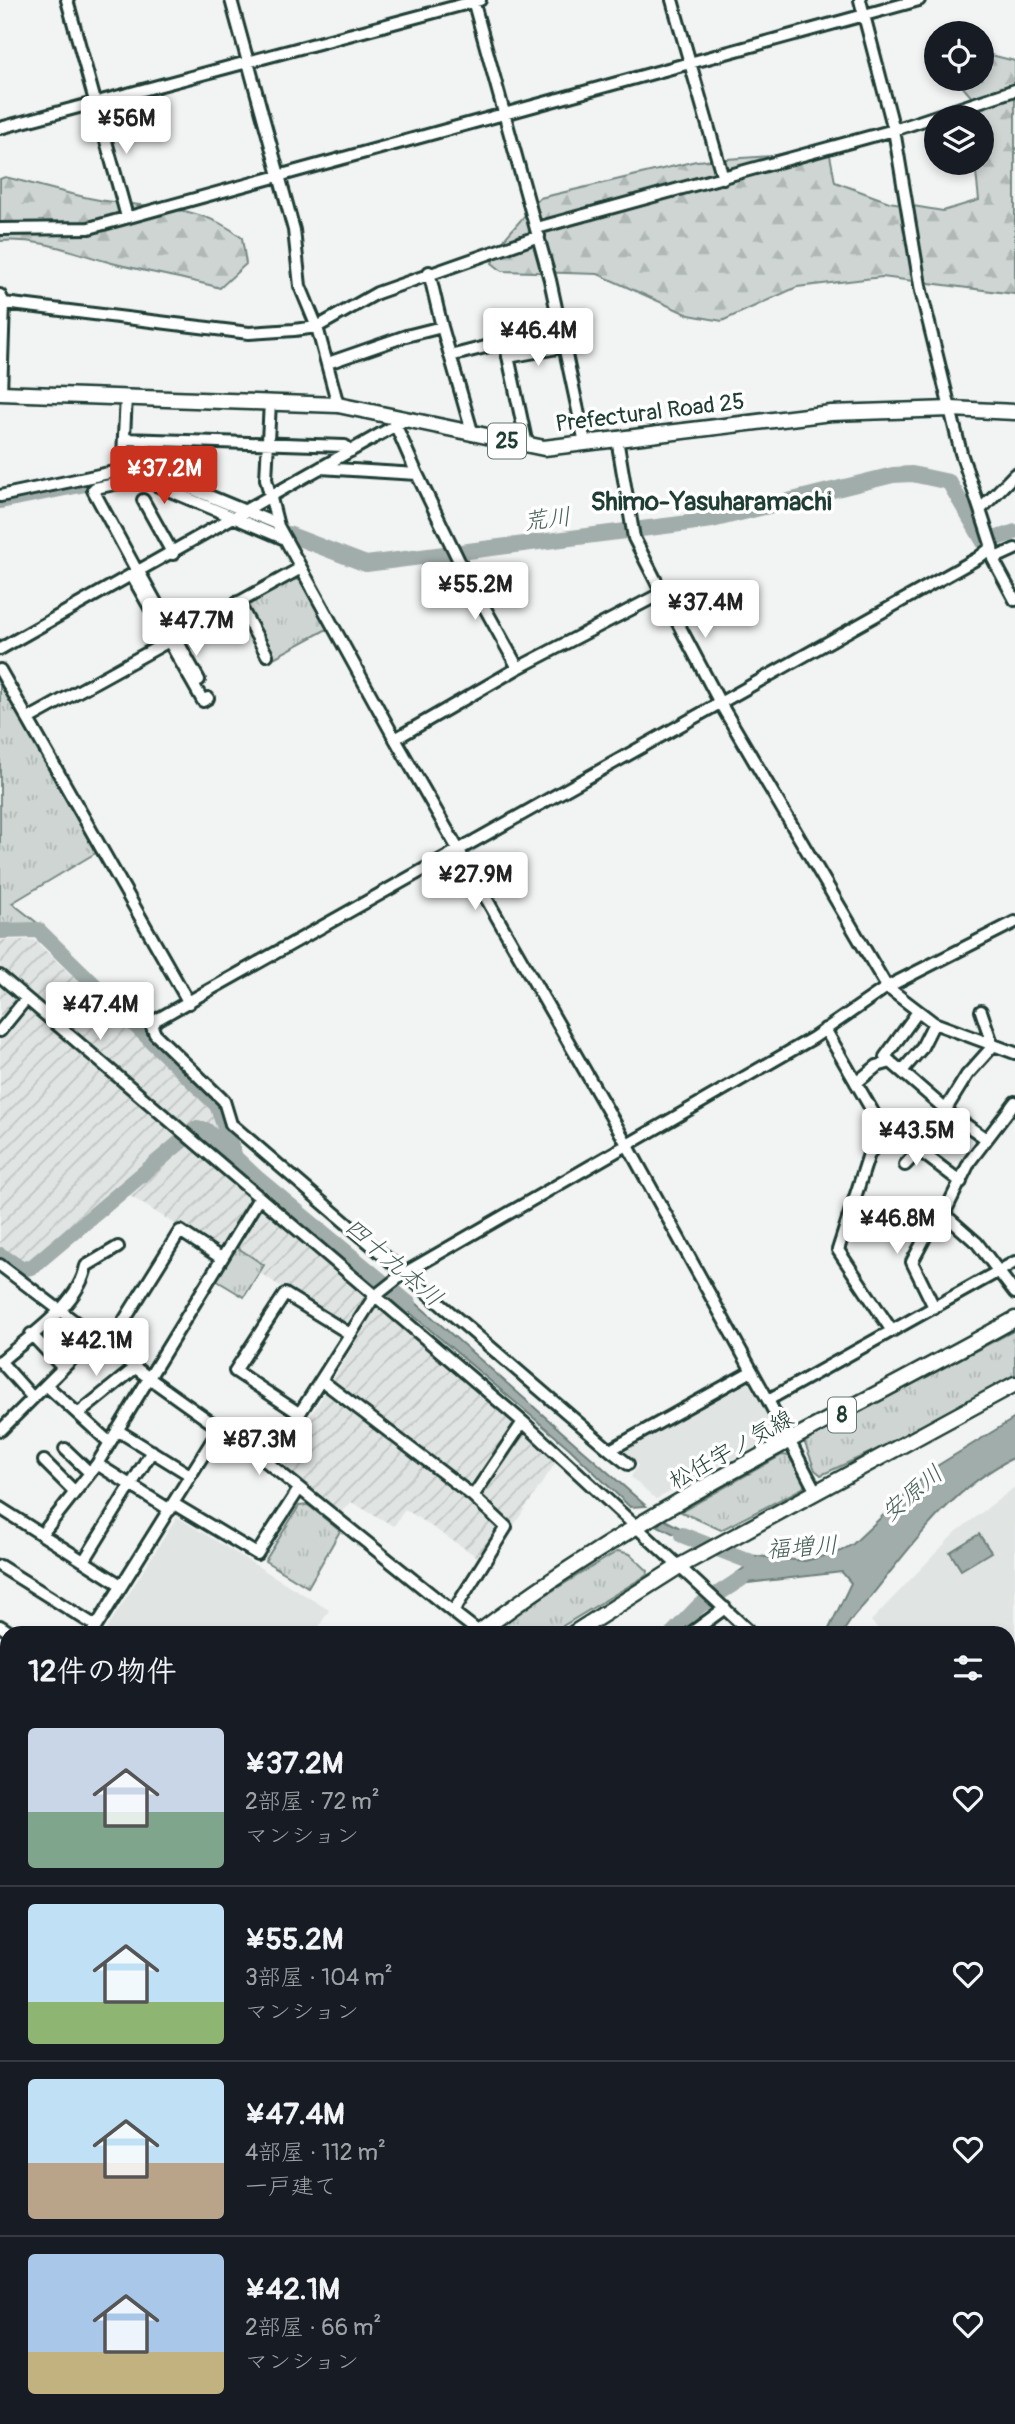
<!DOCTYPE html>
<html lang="ja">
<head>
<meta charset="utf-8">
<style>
	:root { --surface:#171b24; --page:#20242c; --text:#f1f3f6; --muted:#9ea1a6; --line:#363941; --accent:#c8321e }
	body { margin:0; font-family:Pangolin,"Klee One",sans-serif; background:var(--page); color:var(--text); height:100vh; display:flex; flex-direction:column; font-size:26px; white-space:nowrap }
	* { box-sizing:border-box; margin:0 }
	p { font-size:23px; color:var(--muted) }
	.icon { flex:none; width:38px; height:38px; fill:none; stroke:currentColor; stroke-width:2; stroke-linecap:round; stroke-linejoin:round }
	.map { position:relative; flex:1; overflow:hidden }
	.side { position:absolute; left:0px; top:1626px; width:1015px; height:800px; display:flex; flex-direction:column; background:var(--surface); border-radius:21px 21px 0 0; box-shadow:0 4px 10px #0003 }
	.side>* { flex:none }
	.fabs { position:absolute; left:924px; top:21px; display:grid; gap:14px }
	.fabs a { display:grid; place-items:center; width:70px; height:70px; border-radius:50%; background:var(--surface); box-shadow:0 4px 10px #0003; font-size:35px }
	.price { position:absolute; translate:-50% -60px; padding:0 16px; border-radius:7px; background:#fff; color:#222; font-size:23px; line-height:46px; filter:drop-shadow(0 2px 4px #0008) }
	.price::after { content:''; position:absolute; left:50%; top:42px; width:21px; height:16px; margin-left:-10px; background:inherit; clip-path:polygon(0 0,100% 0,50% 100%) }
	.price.on { background:var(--accent); color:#fff }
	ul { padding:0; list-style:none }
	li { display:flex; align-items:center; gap:21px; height:175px; padding:0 28px }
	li+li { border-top:2px solid var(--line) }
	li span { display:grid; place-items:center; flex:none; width:196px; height:140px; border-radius:7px; color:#555 }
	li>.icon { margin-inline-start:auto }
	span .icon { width:84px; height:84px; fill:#fffc; stroke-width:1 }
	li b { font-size:30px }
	h2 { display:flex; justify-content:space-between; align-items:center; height:84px; padding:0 28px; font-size:30px }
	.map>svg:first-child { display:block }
	.built { fill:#e0e4e3 }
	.industrial { fill:url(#industrial-furrows) }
	.grass { fill:url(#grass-tufts); stroke:#768984; stroke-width:2 }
	.forest { fill:url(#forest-firs); stroke:#768984; stroke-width:2 }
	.garden { fill:#ced5d3; stroke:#768984; stroke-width:2 }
	.water { fill:#a1adaa; stroke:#6d807b; stroke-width:2 }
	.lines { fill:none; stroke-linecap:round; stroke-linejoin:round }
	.river { stroke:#a1adaa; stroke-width:16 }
	.minor-casing { stroke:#1f3d34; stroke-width:16 }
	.major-casing { stroke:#1f3d34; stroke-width:19 }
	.minor { stroke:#fff; stroke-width:10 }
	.major { stroke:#fff; stroke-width:14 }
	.labels { text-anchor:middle; stroke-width:7; stroke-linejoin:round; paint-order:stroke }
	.shield { fill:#fff; stroke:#627771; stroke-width:2 }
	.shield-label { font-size:21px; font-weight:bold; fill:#1f3d34 }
	.street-label { font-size:23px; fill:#1f3d34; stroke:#fff }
	.water-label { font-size:24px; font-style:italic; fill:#465f57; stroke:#fff }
	.quarter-label { font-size:26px; font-weight:bold; fill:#1f3d34; stroke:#fff }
</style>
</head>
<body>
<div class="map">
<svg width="1015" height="2424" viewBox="0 0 1015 2424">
	<defs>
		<pattern id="industrial-furrows" width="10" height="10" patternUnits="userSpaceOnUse" patternTransform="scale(1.75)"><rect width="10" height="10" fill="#e0e4e3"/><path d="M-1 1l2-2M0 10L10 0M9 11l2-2" fill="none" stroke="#c0c4c3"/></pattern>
		<pattern id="grass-tufts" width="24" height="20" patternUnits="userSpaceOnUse" patternTransform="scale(1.75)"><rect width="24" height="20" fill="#ced5d3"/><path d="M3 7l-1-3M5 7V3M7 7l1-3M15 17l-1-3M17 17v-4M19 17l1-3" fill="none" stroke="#b0b8b6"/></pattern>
		<pattern id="forest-firs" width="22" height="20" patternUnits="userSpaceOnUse" patternTransform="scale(1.75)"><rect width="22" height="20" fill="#ced5d3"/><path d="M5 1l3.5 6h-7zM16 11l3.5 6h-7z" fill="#b0b8b6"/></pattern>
	</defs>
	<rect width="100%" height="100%" fill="#f2f3f3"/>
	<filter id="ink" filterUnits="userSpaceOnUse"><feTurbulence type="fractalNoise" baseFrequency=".0143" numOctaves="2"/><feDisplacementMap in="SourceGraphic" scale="14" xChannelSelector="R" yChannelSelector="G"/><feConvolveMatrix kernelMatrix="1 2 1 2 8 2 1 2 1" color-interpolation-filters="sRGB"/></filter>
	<g filter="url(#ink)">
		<!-- built -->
		<path class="built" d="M745 1379 751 1380 776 1423 765 1442 656 1499 631 1477 638 1465 621 1450Z
			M1015 1487V1694L1008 1699V1633H882L871 1621 955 1533Z
			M177 1517 329 1610 315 1633H104Z"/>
		<!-- industrial -->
		<path class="industrial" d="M0 940H34L213 1107 247 1194 532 1436 556 1462 488 1564 405 1509 394 1526 351 1502 341 1512 286 1468V1456L359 1337 260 1273 264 1265 228 1244 220 1252 127 1194 30 1272 25 1273 0 1258Z
			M0 1743 7 1748V2000L0 2006Z"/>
		<!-- grass -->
		<path class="grass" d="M292 579 300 580 327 629 272 659 242 606Z
			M0 673 99 851 12 903 40 925 0 926Z
			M235 1246 264 1265 244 1297 214 1279Z
			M1015 1330V1375L900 1439 821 1475 815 1470 804 1441Z
			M782 1455 789 1456 805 1483 803 1488 721 1530 681 1512Z
			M308 1505 340 1531 308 1587 265 1561 299 1506Z
			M618 1551 630 1554 648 1571 647 1575 551 1633H502L501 1626 521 1610Z
			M7 2274V2337L0 2328V2280Z
			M770 2418 833 2419 835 2424H765Z"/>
		<!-- forest -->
		<path class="forest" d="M987 54 1015 61V294L882 277 797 287 722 321 689 315 598 274 502 271 492 263 506 237 540 198 696 161 772 156 828 144 835 182 889 202 943 211 979 200 975 163H982V117H973L974 100 956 79H982V55Z
			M5 177C34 184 64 193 94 199 144 209 201 202 242 238L246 264 220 288C182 277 143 272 105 261 69 251 39 238 0 241V179Z"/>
		<!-- garden -->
		<path class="garden" d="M529 2419 733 2418 735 2420 732 2424H525Z"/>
		<!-- water -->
		<path class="water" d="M399 1288 646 1506 630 1507 569 1448 388 1294Z
			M1015 1418V1457C953 1487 914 1542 872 1595 862 1609 851 1616 843 1633H827L851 1583 842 1572 730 1585 728 1591 719 1586 744 1568 742 1563 729 1559V1553L805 1561 839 1552 853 1544 932 1469Z
			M663 1519 701 1539 698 1546 658 1526Z
			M979 1534 991 1552 961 1570 950 1552Z"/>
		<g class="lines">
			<!-- river -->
			<path class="river" d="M0 501 126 476H139
				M288 534 366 564 712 520 893 475 912 474 949 482 985 544
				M997 538 1015 532
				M0 931 38 930 217 1105 234 1154
				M0 1255 22 1269 32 1267 196 1129 206 1130 258 1179 409 1304
				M682 1535 749 1561
				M673 1633 699 1606 741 1579
				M15 2424 20 2418
				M496 2424 500 2418"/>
			<defs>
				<path id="minor" d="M67 0 127 217
					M231 0 294 230 300 286 317 327 338 405
					M473 0 550 280 585 443
					M672 0 723 178
					M860 0 894 130 921 291 961 453 980 510
					M0 128 480 0
					M537 228 894 130 1015 90
					M0 229 89 228 919 0
					M429 272 442 327
					M0 295 4 303 1 393
					M4 303 249 333 294 330 317 327 377 293 539 236
					M450 356 505 342 527 445
					M508 357 563 347
					M328 363 406 336 442 327 473 435
					M270 402 266 479 278 526 395 739 628 1146 768 1400
					M124 439 345 446 351 451
					M617 439 634 538 662 593
					M320 468 417 474 396 426
					M417 474 459 561 518 668
					M122 475 126 397
					M0 496 123 470 151 472 277 524
					M143 500 173 554
					M992 547 993 559 1015 600
					M993 559 1015 549
					M139 572 199 680
					M138 573 93 490 95 488 130 481 149 482 285 539
					M132 576 203 701 208 698
					M238 602 267 655
					M0 649 405 420
					M0 670 189 1003
					M28 719 301 568
					M395 739 518 668 662 593 720 703 887 987 934 1023 1015 1053
					M0 976 523 1422 751 1633
					M917 1013 885 1057 952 1115 985 1138
					M825 1029 885 1133 869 1154 838 1250 892 1331
					M0 1031 26 999
					M902 1071 921 1049 934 1023
					M856 1083 877 1066 891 1062
					M1015 1102 970 1161 944 1214 977 1243 1015 1293
					M946 1109 967 1075 993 1046 981 1011
					M885 1133 920 1151 961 1182
					M905 1165 952 1115
					M0 1265 149 1378 259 1198
					M934 1307 912 1262 930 1228 944 1214
					M31 1334 63 1368
					M107 1348 180 1231 221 1258
					M0 1361 33 1398
					M0 1362C29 1336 79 1305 86 1266L118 1247
					M752 1371 610 1450 231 1124 224 1101 155 1034 152 1027 156 1020 978 558 992 547 980 510 1015 474
					M321 1380 473 1496
					M46 1385 109 1442
					M78 1414 135 1368
					M300 1414 235 1371 285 1294 350 1334
					M1 1430 93 1338
					M117 1430 190 1475
					M65 1449 90 1473
					M610 1450 628 1464
					M44 1461 75 1492
					M97 1464 170 1510
					M816 1492 768 1400 1015 1262
					M174 1504 257 1554 299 1489
					M0 1508 121 1585
					M42 1534 97 1464 149 1378 268 1463
					M84 1561 152 1451
					M0 1566 96 1626
					M453 1612 268 1463 374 1297 403 1274 813 1038 887 987 1015 922
					M0 1626 11 1633
					M92 1633 220 1428
					M480 1633 453 1612 506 1527 473 1496 523 1422
					M691 1633 725 1608
					M0 1683 7 1687
					M1008 1713 1015 1709
					M0 1738 7 1742
					M0 1782 7 1770
					M1008 1847 1015 1856
					M1008 1893 1015 1887
					M1008 1903 1015 1911
					M0 1927 7 1915
					M1008 1979 1015 1988
					M0 2002 7 2007
					M1008 2033 1015 2027
					M1008 2040 1015 2047
					M1008 2098 1015 2103
					M1008 2169 1015 2174
					M0 2200 7 2194
					M1008 2215 1015 2207
					M0 2275 7 2269
					M1008 2311 1015 2302
					M0 2336 7 2344
					M1008 2397 1015 2388
					M72 2418 77 2424
					M292 2418 298 2424
					M847 2418 854 2424
					M947 2418 954 2424
					M0 2423 7 2415
					M30 2424 35 2418
					M128 2424 132 2418
					M197 2424 200 2418
					M269 2424 273 2418
					M758 2424 762 2418
					M920 2424 924 2418
					M986 2424 991 2418"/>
				<path id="major" d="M0 393 338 405 544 448 831 413 951 409 1015 412
					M478 1633C643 1507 835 1420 1015 1319
					M574 1633 678 1567 1015 1384
					M0 2027 7 2021
					M0 2098 7 2092
					M408 2418 414 2424"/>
			</defs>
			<!-- minor casing -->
			<use href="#minor" class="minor-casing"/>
			<!-- major casing -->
			<use href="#major" class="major-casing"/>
			<!-- minor -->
			<use href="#minor" class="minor"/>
			<!-- major -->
			<use href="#major" class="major"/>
		</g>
	</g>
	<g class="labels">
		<!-- shield labels -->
		<g class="shield">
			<rect x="488" y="423.5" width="38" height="35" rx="5"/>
			<rect x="828" y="1397.5" width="28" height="35" rx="5"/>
		</g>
		<g class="shield-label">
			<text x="507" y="448">25</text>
			<text x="842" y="1422">8</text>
		</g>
		<!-- street labels -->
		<g class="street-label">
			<text transform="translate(650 412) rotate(-7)" y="8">Prefectural Road 25</text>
			<text transform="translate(731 1449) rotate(-29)" y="8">松任宇ノ気線</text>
		</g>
		<!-- water labels -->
		<g class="water-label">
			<text transform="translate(547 519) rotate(-7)" y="8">荒川</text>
			<text transform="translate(394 1262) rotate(41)" y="8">四十九本川</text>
			<text transform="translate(912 1493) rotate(-40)" y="8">安原川</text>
			<text transform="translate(802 1547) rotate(-4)" y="8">福増川</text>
		</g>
		<!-- quarter labels -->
		<g class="quarter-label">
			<text x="711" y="510">Shimo-Yasuharamachi</text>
		</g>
	</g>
</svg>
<div class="fabs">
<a><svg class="icon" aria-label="locate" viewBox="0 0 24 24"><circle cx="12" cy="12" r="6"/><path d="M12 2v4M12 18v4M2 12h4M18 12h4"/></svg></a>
<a><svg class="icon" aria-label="layers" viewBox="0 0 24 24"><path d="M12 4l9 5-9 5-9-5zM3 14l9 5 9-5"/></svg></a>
</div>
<b class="price" style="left:126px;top:156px">¥56M</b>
<b class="price" style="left:538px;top:368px">¥46.4M</b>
<b class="price on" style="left:164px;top:506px">¥37.2M</b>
<b class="price" style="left:475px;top:622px">¥55.2M</b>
<b class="price" style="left:705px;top:640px">¥37.4M</b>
<b class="price" style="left:196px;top:658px">¥47.7M</b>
<b class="price" style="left:475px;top:912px">¥27.9M</b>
<b class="price" style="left:100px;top:1042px">¥47.4M</b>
<b class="price" style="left:916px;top:1168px">¥43.5M</b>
<b class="price" style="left:897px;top:1256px">¥46.8M</b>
<b class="price" style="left:96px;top:1378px">¥42.1M</b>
<b class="price" style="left:259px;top:1477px">¥87.3M</b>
<section class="side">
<h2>12件の物件<svg class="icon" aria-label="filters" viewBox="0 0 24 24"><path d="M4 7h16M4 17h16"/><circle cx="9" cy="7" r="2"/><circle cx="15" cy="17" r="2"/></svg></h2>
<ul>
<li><span style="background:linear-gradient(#c9d6e8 60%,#7fa58c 0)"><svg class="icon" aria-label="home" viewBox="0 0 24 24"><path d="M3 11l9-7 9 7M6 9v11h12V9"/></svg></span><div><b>¥37.2M</b><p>2部屋 · 72 m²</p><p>マンション</p></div><svg class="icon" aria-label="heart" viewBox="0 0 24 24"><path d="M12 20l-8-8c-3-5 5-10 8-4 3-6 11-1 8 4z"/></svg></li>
<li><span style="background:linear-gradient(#bfe0f5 70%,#8fb573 0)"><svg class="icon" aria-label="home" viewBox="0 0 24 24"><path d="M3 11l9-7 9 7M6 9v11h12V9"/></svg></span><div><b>¥55.2M</b><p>3部屋 · 104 m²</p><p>マンション</p></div><svg class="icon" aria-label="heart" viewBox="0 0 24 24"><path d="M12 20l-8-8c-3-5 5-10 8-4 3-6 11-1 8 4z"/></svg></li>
<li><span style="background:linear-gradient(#bfe0f5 60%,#b9a48a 0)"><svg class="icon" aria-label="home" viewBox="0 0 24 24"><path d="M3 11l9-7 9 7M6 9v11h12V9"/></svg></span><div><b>¥47.4M</b><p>4部屋 · 112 m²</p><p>一戸建て</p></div><svg class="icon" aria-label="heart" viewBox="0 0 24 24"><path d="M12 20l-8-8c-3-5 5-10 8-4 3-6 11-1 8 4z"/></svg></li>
<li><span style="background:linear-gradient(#a9c7e8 70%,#c2b280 0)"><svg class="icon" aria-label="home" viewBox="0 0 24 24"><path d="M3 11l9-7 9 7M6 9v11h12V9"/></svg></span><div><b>¥42.1M</b><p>2部屋 · 66 m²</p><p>マンション</p></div><svg class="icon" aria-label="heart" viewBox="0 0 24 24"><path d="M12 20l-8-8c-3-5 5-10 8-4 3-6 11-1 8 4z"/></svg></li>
</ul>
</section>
</div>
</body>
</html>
